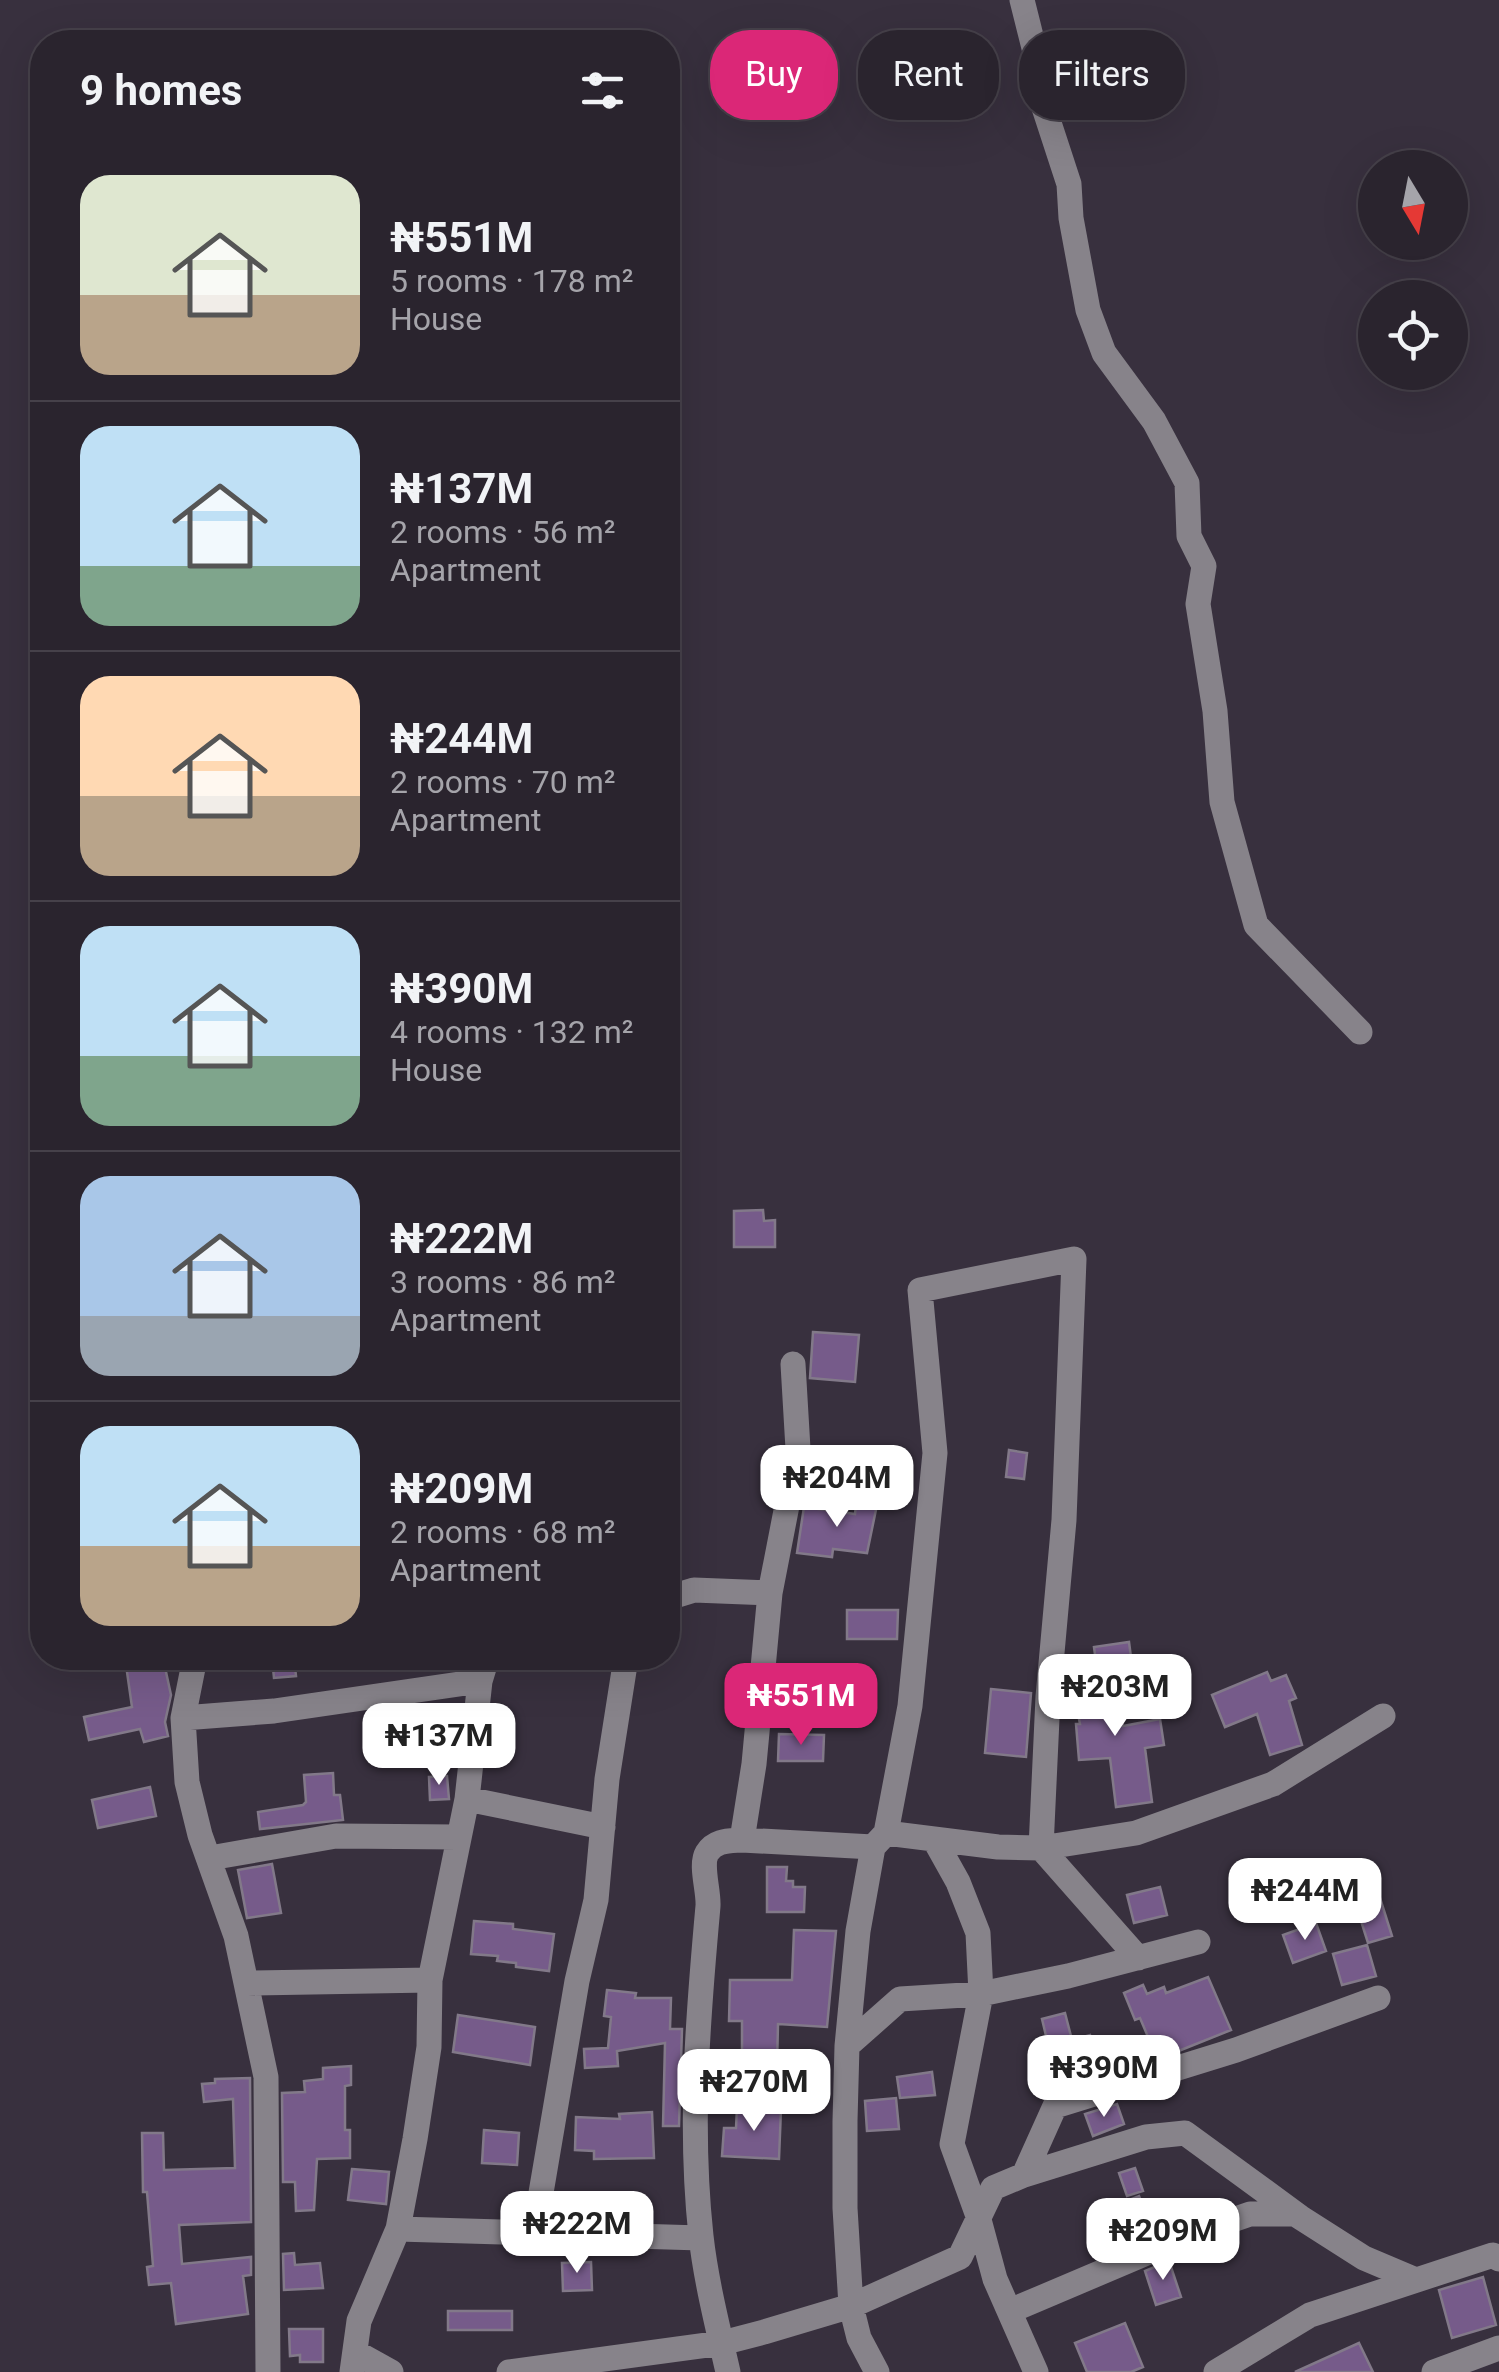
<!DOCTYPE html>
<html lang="en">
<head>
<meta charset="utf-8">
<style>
	:root { --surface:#2a242e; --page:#322c36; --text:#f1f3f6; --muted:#a5a4aa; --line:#46414a; --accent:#db2777 }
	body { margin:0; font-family:Roboto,sans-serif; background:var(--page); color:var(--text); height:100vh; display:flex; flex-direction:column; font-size:38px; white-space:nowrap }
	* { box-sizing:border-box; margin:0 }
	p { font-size:32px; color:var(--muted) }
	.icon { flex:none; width:55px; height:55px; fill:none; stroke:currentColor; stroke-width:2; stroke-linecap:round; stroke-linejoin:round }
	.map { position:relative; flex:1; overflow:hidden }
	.panel { position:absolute; left:30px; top:30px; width:650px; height:1640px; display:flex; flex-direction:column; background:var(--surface); border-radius:40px; box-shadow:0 10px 40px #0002,0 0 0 2px var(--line) }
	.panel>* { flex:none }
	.hud { position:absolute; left:710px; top:30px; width:638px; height:90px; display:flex; gap:20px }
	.needle { width:65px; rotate:170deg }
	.buttons { position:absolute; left:1358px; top:150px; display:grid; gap:20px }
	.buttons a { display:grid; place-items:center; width:110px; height:110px; border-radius:50%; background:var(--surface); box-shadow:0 10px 40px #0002,0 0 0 2px var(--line); font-size:50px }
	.price { position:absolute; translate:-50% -85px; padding:0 22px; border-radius:20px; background:#fff; color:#222; font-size:32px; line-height:65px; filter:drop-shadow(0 2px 5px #0008) }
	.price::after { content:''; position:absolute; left:50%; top:60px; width:30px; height:22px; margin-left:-15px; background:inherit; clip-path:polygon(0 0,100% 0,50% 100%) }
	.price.on { background:var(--accent); color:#fff }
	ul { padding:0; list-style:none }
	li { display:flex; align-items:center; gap:30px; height:250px; padding:0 50px }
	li+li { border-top:2px solid var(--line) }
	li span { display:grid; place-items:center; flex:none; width:280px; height:200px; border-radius:30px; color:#555 }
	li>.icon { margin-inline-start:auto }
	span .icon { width:120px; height:120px; fill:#fffc; stroke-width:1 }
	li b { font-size:42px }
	h2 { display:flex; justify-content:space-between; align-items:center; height:120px; padding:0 50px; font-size:42px }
	.tag { padding:0 35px; border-radius:40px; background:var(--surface); box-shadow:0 10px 40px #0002,0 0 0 2px var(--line); font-size:35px; line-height:90px }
	.tag.on { background:var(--accent); color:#fff }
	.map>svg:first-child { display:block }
	.building { fill:#765b8a; stroke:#827989; stroke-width:2.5 }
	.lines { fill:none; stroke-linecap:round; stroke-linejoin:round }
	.minor { stroke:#87838a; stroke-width:25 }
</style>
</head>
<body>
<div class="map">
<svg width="1499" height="2372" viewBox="0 0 1499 2372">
	<rect width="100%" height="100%" fill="#38303e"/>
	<!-- building -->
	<path class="building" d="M763 1210 764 1221 775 1220V1247H734V1211Z
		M813 1332 859 1335 855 1382 810 1378Z
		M1009 1450 1027 1453 1024 1479 1006 1477Z
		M857 1497 878 1500 867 1553 833 1549 832 1557 797 1553 804 1507 855 1514Z
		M847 1610H898L897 1639H847Z
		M1129 1642 1132 1665 1097 1670 1094 1647Z
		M125 1658H163L171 1695 165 1722 168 1736 144 1742 140 1729 89 1740 84 1717 132 1707Z
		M272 1658H294L296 1676 274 1678Z
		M813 1671 814 1693 791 1694 790 1672Z
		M1267 1672 1271 1681 1286 1675 1296 1698 1289 1701 1302 1745 1270 1755 1257 1714 1225 1727 1212 1695Z
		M1113 1674 1123 1726 1160 1719 1164 1745 1145 1748 1152 1802 1116 1807 1110 1758 1079 1760 1076 1724H1080L1072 1682Z
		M991 1689 1031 1693 1026 1757 985 1753Z
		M779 1734 824 1735 823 1761H778Z
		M333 1773 334 1795H340L343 1820 260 1829 258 1812 303 1805 306 1802 304 1775Z
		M447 1776 449 1799 430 1800 429 1777Z
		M150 1787 156 1816 98 1828 92 1800Z
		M272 1864 281 1913 247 1918 238 1870Z
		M767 1867H787L786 1881H793V1887H805L804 1912H767Z
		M1160 1887 1167 1915 1134 1923 1127 1895Z
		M1380 1898 1392 1936 1368 1943 1356 1905Z
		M474 1921 513 1924V1929L554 1934 549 1971 516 1967V1963L497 1961 498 1956 471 1954Z
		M1316 1923 1326 1951 1293 1963 1283 1935Z
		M794 1930 836 1931 827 2027 778 2024 777 2066 742 2065V2021H729L730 1980H792Z
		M1367 1945 1376 1976 1342 1985 1333 1954Z
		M1208 1977 1231 2030 1176 2052 1175 2049 1169 2052 1167 2046 1154 2051 1140 2018 1135 2020 1124 1993 1143 1985 1147 1994 1164 1987 1166 1993Z
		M607 1990 636 1993 635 1998H671L670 2029H682L679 2126H663L665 2043 617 2051 618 2066 585 2068 584 2049 608 2048 611 2017 604 2016Z
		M1065 2013 1072 2040 1090 2035 1097 2064 1068 2071 1066 2065 1060 2067 1058 2055 1051 2057 1042 2019Z
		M458 2015 535 2027 530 2065 453 2052Z
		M351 2066V2085L345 2086V2130H350V2158L317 2159 314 2210 296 2211 295 2182H283L282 2093 305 2092 304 2081 323 2079V2068Z
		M932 2072 935 2095 900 2098 897 2077Z
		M250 2078 251 2222 179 2225 182 2264 251 2257V2275L243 2276 248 2314 176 2324 171 2283 149 2285 147 2267 153 2266 147 2192H143L142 2133H163L164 2170 235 2168 233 2099 204 2102 202 2084 215 2083V2079Z
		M896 2098 899 2129 867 2131 865 2101Z
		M1117 2104 1124 2124 1093 2136 1085 2114Z
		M737 2107 781 2109 779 2159 722 2156 724 2128H736Z
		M652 2112 654 2158 594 2159V2151L575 2150 576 2117 620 2119 619 2114Z
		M484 2130 519 2133 517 2165 482 2163Z
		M1135 2168 1143 2191 1127 2196 1119 2173Z
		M352 2169 389 2172 386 2204 348 2200Z
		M1139 2196 1153 2232 1105 2253 1091 2215Z
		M294 2253 295 2265 320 2263 323 2288 284 2290 283 2254Z
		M1169 2261 1181 2297 1156 2305 1145 2271Z
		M591 2262 592 2290 563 2291 562 2263Z
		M1483 2277 1496 2325 1452 2338 1439 2290Z
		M448 2311H512V2330H448Z
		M1125 2323 1143 2367 1131 2372H1087L1075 2343Z
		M289 2329H323V2362H300V2355L290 2356Z
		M1359 2343 1373 2372H1295Z"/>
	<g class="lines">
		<!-- minor -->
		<path class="minor" d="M1022 0 1036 56 1034 77 1069 184 1071 218 1088 310 1104 353 1154 421 1187 483 1189 536 1204 566 1198 604 1215 711 1222 802 1256 925 1360 1032
			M668 1598 694 1590 770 1593
			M183 1718 195 1658
			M467 1799 603 1827
			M886 1833 910 1706 935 1453 920 1290 1074 1259 1064 1520 1048 1697 1041 1848 1138 1958
			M934 1839 958 1882 978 1933 981 1994 952 2144 978 2216 995 2279 1036 2372
			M742 1840 873 1847
			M210 1858 336 1836 457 1837
			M248 1983 430 1980
			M847 2046 900 1999 981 1994 1068 1976 1198 1942
			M1024 2175 1146 2137 1185 2133 1300 2217
			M398 2229 701 2238
			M534 2234 577 1981 596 1900 607 1779 626 1658
			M1010 2311 1189 2235 1250 2214H1295L1364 2258 1416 2280
			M355 2352 391 2372
			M268 2372 266 2077 236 1936 200 1835 187 1782 183 1718 274 1711 480 1681
			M352 2372 359 2321 398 2229 415 2139 429 2047 430 1980 467 1799 480 1681 487 1658
			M509 2372 722 2343 764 2332 851 2306 960 2257 993 2188 1024 2175 1055 2106 1236 2050 1378 1998
			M728 2372C718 2328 706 2281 701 2236 689 2126 698 2016 708 1906 709 1891 700 1865 707 1853 715 1840 729 1841 742 1840L754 1764 770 1593 798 1449 793 1364
			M877 2372 859 2338 851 2306 845 2208V2121L847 2046 858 1931 873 1847 886 1833 998 1847 1041 1848 1136 1833 1273 1784 1383 1716
			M1216 2372 1310 2315 1493 2255 1499 2259
			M1434 2372 1499 2348"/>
	</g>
</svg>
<div class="buttons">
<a><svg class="needle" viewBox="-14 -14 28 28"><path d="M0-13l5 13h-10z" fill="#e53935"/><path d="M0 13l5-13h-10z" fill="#a5a4aa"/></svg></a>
<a><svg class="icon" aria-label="locate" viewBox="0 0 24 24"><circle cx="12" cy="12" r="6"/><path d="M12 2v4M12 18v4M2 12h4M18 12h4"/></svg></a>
</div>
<b class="price" style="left:837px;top:1530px">₦204M</b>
<b class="price" style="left:1115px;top:1739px">₦203M</b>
<b class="price on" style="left:801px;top:1748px">₦551M</b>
<b class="price" style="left:439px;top:1788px">₦137M</b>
<b class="price" style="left:1305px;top:1943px">₦244M</b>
<b class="price" style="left:1104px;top:2120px">₦390M</b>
<b class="price" style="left:754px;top:2134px">₦270M</b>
<b class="price" style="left:577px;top:2276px">₦222M</b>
<b class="price" style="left:1163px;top:2283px">₦209M</b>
<div class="hud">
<a class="tag on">Buy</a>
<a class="tag">Rent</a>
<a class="tag">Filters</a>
</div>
<section class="panel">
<h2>9 homes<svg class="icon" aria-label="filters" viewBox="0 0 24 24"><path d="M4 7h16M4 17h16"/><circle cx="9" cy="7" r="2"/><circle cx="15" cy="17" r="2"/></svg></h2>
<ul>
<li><span style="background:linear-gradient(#dfe7d0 60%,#b9a48a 0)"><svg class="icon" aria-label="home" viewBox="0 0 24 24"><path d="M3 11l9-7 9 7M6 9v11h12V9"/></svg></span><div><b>₦551M</b><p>5 rooms · 178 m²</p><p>House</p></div></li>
<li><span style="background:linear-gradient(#bfe0f5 70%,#7fa58c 0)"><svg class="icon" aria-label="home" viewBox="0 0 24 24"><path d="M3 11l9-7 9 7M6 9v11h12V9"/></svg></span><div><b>₦137M</b><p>2 rooms · 56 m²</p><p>Apartment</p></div></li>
<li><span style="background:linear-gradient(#ffd9b3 60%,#b9a48a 0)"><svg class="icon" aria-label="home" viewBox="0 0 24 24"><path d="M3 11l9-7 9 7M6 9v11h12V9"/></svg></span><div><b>₦244M</b><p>2 rooms · 70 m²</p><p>Apartment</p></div></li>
<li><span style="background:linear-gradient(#bfe0f5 65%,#7fa58c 0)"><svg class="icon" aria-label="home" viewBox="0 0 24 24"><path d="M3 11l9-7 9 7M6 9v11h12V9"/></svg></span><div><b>₦390M</b><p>4 rooms · 132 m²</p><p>House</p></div></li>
<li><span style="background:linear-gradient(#a9c7e8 70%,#9aa5b1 0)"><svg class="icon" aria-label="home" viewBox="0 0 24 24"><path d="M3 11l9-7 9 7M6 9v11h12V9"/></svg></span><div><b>₦222M</b><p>3 rooms · 86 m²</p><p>Apartment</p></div></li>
<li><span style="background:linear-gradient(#bfe0f5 60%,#b9a48a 0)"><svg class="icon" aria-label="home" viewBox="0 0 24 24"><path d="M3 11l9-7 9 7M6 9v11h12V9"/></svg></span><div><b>₦209M</b><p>2 rooms · 68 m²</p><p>Apartment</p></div></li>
</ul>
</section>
</div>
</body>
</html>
